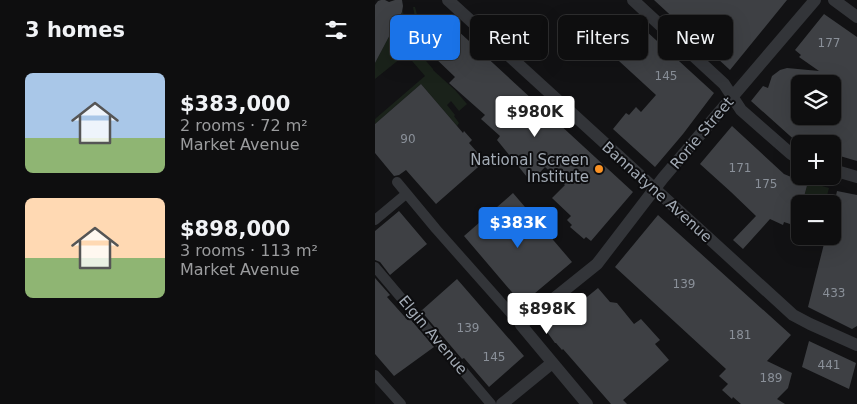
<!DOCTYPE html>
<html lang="en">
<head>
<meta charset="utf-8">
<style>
	:root { --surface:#0e0e0f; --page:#171718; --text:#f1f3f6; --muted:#9b9c9e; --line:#2e2e2f; --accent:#1a73e8 }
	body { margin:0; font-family:"DejaVu Sans",sans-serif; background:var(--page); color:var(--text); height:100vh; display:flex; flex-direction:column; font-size:19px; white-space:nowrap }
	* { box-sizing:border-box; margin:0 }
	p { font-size:16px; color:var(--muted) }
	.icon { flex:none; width:28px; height:28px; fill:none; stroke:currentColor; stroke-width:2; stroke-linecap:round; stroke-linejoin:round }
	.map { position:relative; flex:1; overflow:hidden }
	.side { display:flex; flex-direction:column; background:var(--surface); width:375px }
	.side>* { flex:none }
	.banner { position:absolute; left:15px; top:15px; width:391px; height:45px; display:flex; gap:10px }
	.tools { position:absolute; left:416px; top:75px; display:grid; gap:10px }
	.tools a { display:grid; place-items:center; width:50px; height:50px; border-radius:8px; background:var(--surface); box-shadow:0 5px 20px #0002,0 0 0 1px var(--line); font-size:25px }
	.price { position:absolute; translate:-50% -42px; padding:0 11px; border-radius:5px; background:#fff; color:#222; font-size:16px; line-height:32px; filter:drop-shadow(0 1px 2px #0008) }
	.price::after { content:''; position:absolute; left:50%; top:30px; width:15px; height:11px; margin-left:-8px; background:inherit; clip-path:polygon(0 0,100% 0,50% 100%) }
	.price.selected { background:var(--accent); color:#fff }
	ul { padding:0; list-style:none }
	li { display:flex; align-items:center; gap:15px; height:125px; padding:0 25px }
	li span { display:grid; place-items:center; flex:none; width:140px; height:100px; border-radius:8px; color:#555 }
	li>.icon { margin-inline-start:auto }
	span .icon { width:60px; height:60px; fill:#fffc; stroke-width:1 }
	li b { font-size:21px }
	h2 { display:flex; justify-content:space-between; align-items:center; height:60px; padding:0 25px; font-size:21px }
	.tag { padding:0 18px; border-radius:8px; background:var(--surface); box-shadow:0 5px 20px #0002,0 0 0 1px var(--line); font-size:18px; line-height:45px }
	.tag.selected { background:var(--accent); color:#fff }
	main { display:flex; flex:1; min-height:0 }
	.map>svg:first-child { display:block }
	.green { fill:#1a221a }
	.building { fill:#3e4044; fill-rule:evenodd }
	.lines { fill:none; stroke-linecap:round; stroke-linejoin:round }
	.minor { stroke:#333539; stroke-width:10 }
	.tertiary { stroke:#333539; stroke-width:12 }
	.poi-dot { fill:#fa9224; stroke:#0d0d0f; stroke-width:2 }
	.labels { text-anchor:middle; stroke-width:4; stroke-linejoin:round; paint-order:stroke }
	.number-label { font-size:12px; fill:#8a9099 }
	.street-label { font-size:15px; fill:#a3abb5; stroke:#0d0d0f }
	.poi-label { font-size:15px; fill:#a3abb5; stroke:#0d0d0f; text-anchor:end }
</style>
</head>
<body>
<main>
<section class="side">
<h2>3 homes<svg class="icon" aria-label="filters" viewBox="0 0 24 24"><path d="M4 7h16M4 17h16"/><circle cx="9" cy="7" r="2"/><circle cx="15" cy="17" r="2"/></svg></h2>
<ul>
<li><span style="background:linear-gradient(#a9c7e8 65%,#8fb573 0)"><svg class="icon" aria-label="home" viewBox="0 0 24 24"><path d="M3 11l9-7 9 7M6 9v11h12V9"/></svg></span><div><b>$383,000</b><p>2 rooms · 72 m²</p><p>Market Avenue</p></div></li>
<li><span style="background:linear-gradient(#ffd9b3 60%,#8fb573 0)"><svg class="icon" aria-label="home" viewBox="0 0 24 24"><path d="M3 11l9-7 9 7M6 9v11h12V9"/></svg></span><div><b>$898,000</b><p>3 rooms · 113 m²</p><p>Market Avenue</p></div></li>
</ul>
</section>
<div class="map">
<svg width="482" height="404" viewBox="0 0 482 404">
	<rect width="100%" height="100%" fill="#121214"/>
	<!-- green -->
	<path class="green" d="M38 7H40L45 26 39 32 57 55 51 61 58 69V70L80 90 92 104 84 111 76 101 72 105 80 115 79 116 84 123 82 126 46 84 0 124V119L50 76 31 54 0 79V63L27 12 28 11 31 32 41 22Z
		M433 182 454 188 450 204H427Z"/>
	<!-- building -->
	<path class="building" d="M6 0H10L14 2 20 0H27L28 6 27 12 0 63V5L3 1Z
		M279 0H412L355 70Z
		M449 14 482 37V161L458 154V144H424L376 101 388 86 393 88 397 76 405 70 412 68 444 71 424 57 426 55 420 50ZM425 84H458V116H425Z
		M258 19 339 93 308 134 280 167 238 129 251 113 254 115 261 107 266 112 281 95 232 50Z
		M81 29 258 192 216 241 211 237 209 239 195 227 197 225 192 220 196 216 177 198 190 185 170 167 156 182 122 140 125 136 106 119 110 115 74 83 80 77 57 55Z
		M46 84 88 133 89 131 97 140 94 143 110 161 61 204 31 170 24 175 19 176 0 153V124Z
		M357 126 409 174 421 179 433 182 427 204H425V211L421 226 409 222 408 225 395 219 368 249 358 240 381 216 356 192 325 164Z
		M462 191 482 195V326L477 329 433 307 451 236H458V209Z
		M138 193 197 262 147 304 89 236Z
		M24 211 52 244 15 275 5 262 0 260V231Z
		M283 215 416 335 392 361 417 373 413 388 402 399 410 404H366L358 397 357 399 347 390 353 384 344 376 351 369 240 267Z
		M0 278 15 295 12 297 29 316 31 314 59 347 19 376 0 354Z
		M82 279 149 356 114 387 89 358 87 359 46 311Z
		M223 288 235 302 242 303 259 324 266 319 285 340 280 344 294 360 248 400 252 404H236L188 349 187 350 181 343H180L172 332 173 323 181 324 204 304V296L212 297Z
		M434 341 481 363 474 389 427 367Z"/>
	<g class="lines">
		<!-- minor -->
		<path class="minor" d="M22 182 61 229 146 325
			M0 220 31 194
			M0 267 116 404
			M0 375 26 404"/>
		<!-- tertiary -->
		<path class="tertiary" d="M73 0 418 315 435 324 482 345
			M258 0 349 84 366 110 415 153 425 160
			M459 0 482 17
			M458 170 482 177
			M127 404 177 363
			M212 404 146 325 222 264 288 178 440 0"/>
	</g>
	<!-- markers -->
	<circle class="poi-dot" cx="224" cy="169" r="5"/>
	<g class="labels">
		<!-- number labels -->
		<g class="number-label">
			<text x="454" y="47">177</text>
			<text x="291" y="80">145</text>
			<text x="33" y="143">90</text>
			<text x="365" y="172">171</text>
			<text x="391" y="188">175</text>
			<text x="309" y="288">139</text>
			<text x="459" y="297">433</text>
			<text x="93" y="332">139</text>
			<text x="365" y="339">181</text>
			<text x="119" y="361">145</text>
			<text x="454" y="369">441</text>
			<text x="396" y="382">189</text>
		</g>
		<!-- street labels -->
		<g class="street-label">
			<text transform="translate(327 133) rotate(-50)" y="5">Rorie Street</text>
			<text transform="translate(282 192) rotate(42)" y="5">Bannatyne Avenue</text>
			<text transform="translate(58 335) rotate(50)" y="5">Elgin Avenue</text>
		</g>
		<!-- poi labels -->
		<g class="poi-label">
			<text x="214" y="165">National Screen<tspan x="214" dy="17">Institute</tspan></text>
		</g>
	</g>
</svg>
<div class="tools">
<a><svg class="icon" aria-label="layers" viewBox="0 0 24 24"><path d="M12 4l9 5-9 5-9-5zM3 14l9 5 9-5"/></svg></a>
<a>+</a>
<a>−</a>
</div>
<b class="price" style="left:160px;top:138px">$980K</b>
<b class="price selected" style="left:143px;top:249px">$383K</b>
<b class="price" style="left:172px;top:335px">$898K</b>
<div class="banner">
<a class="tag selected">Buy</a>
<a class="tag">Rent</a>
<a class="tag">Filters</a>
<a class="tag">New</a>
</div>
</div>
</main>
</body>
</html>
